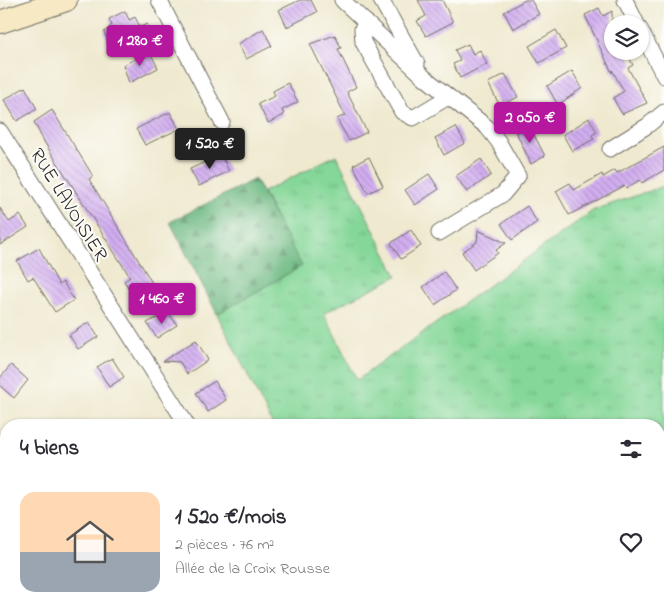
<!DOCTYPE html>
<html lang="fr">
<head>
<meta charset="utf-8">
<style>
	:root { --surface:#fff; --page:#f7f7f7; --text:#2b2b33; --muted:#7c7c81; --line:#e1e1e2; --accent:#b5179e }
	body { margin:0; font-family:"Indie Flower",sans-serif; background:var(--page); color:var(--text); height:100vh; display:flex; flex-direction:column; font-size:19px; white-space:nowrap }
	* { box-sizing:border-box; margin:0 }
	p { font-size:16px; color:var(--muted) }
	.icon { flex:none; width:28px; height:28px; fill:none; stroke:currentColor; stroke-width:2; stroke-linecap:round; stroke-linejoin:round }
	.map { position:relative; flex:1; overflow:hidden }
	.panel { position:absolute; left:0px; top:419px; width:665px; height:196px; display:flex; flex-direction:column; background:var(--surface); border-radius:20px 20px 0 0; box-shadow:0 1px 4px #0004 }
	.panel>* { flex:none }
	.buttons { position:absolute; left:604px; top:15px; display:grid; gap:10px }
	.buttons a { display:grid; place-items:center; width:45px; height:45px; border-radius:50%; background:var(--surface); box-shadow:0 1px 4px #0004; font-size:25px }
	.price { position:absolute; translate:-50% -42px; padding:0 11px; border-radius:5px; background:var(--accent); color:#fff; font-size:16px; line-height:32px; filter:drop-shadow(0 1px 2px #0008) }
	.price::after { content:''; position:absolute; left:50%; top:30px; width:15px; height:11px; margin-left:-8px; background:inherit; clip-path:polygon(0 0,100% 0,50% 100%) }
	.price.current { background:#222; color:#fff }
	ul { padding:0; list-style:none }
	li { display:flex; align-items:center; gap:15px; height:125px; padding:0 20px }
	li+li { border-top:1px solid var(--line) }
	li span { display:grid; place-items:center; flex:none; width:140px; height:100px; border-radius:15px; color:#555 }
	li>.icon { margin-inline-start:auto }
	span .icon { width:60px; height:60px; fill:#fffc; stroke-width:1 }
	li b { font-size:21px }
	h2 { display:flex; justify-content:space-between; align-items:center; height:60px; padding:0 20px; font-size:21px }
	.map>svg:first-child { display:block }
	.grass { fill:url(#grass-tufts); stroke:#588162 }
	.forest { fill:url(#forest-firs); stroke:#4b7256 }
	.building { fill:url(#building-back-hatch) }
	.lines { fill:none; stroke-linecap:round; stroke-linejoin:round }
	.street-casing { stroke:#706e64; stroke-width:17 }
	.secondary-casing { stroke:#706e64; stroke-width:24 }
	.path { stroke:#706e64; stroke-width:2.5; stroke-dasharray:4 4; stroke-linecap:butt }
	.street { stroke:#fff; stroke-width:15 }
	.secondary { stroke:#f7e9c3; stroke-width:22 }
	.labels { text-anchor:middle; stroke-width:4; stroke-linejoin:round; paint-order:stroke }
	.street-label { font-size:20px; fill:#2b2b2b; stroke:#fdfcf7 }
</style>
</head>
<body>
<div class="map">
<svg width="664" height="614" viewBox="0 0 664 614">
	<defs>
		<pattern id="grass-tufts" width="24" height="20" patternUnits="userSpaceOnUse" patternTransform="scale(1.25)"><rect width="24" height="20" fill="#84d798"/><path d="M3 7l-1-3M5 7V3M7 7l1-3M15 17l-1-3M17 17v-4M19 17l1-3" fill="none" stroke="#72b983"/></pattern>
		<pattern id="forest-firs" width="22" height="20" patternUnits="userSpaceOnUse" patternTransform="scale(1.25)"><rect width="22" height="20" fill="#6bb880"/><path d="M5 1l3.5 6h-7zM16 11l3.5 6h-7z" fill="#589669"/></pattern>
		<pattern id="building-back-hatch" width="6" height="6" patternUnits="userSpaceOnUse" patternTransform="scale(1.25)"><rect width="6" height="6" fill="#d3aff2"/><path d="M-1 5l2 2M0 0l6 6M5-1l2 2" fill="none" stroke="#ab8fc4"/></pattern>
	</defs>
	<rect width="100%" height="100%" fill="#fdfcf7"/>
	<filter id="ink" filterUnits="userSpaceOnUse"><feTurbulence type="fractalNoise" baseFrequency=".02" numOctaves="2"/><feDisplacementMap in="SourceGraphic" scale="10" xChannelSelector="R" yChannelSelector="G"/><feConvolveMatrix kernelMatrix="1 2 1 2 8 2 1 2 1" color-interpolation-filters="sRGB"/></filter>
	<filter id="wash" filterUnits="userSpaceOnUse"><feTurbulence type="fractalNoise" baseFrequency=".0096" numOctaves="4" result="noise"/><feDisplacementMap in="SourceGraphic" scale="20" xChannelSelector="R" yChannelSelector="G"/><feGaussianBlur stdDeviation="1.12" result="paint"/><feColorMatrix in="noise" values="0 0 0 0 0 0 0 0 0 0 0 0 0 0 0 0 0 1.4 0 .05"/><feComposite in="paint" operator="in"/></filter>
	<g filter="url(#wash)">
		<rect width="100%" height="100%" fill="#efe9cf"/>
		<!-- grass -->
		<path class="grass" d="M336 155 397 276 324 313 357 380 594 210 664 186V431L659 436V425H273L217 314 301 266 263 192Z
			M351 609H477L471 614H347Z"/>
		<!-- forest -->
		<path class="forest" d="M255 179 302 266 217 314 170 222Z"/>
		<g id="blocks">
			<!-- building -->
			<path class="building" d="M300 0H311L317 12 287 27 279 10Z
				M418 0H442L453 22 426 36 417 21 426 16Z
				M525 0H531L539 14 513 29 504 12Z
				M599 8 603 16 612 11V51H626L633 65 628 68 647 103 622 114 613 98 624 91 612 70V73L585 15Z
				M125 11 129 20 135 17 140 27 147 24 154 37 141 44 136 34 116 44 115 41 109 44 104 32 112 25 109 19Z
				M263 29 272 46 246 59 238 44Z
				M556 30 566 48 539 63 529 46Z
				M335 35 341 48 338 49 356 87 347 92 367 132 349 141 337 119 345 115 310 44Z
				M468 44 473 54 480 50 487 64 460 78 453 64 460 61 455 50Z
				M150 52 158 68 129 83 123 65Z
				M572 71 582 88 558 105 547 86Z
				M505 74 518 97 500 106 488 83Z
				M288 83 298 102 282 110 284 115 268 123 258 104 275 96 273 91Z
				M25 87 37 109 17 121 4 100Z
				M52 110 93 176 89 179 154 286 135 298 124 281 130 277 43 140 34 122Z
				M170 112 179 129 145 145 136 129Z
				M589 118 597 132 592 135 594 139 572 151 563 135Z
				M529 125 545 156 531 164 516 132Z
				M456 127 465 143 444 155 435 138Z
				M664 147V170L642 183 640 180 626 188 624 186 569 215 556 191 570 183 574 190 602 174 603 177 615 170 617 173Z
				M221 155 229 171 199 186 190 169Z
				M369 157 383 186 368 193 353 165Z
				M481 159 491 175 467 192 456 176Z
				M429 174 439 189 415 205 405 190Z
				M527 206 537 222 512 240 501 224Z
				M0 208 9 222 20 215 28 227 0 245Z
				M411 230 421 246 401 259 391 243Z
				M478 230 506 243 496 250 498 253 474 270 462 252 477 242Z
				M39 248 59 285 63 282 74 300 55 312 33 277 28 280 17 261Z
				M444 272 456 290 435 305 423 287Z
				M168 312 177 325 157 338 147 323Z
				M89 322 98 337 78 349 69 335Z
				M196 340 208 360 187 374 180 362 163 361Z
				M112 358 124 377 109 387 97 367Z
				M11 365 28 380 14 398 0 386V378Z
				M215 381 226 400 208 412 196 393Z"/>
		</g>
	</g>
	<g filter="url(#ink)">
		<use href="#blocks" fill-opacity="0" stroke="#706e64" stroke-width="1"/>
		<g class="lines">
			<defs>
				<path id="street" d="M159 0 222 122
					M342 0 424 77 487 127 498 141 518 176 503 194 439 233
					M381 0 417 64
					M625 0 637 24
					M366 22 362 29 363 42 402 112 413 118 448 97
					M640 29 664 76
					M0 131 187 425
					M610 149 647 126 664 112
					M0 466 6 472
					M173 609 181 614"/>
				<path id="secondary" d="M0 22 66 0"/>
			</defs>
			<!-- street casing -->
			<use href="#street" class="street-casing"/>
			<!-- secondary casing -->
			<use href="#secondary" class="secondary-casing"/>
			<!-- path -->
			<path class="path" d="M659 444 664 439
				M479 614 484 609"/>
			<!-- street -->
			<use href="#street" class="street"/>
			<!-- secondary -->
			<use href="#secondary" class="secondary"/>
		</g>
	</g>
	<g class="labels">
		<!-- street labels -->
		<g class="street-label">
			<text transform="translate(70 204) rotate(58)" y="7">RUE LAVOISIER</text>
		</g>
	</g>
</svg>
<div class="buttons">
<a><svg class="icon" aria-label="layers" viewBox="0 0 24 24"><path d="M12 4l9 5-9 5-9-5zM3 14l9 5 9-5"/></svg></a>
</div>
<b class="price" style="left:140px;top:67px">1 280 €</b>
<b class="price" style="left:530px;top:144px">2 050 €</b>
<b class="price current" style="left:210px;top:170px">1 520 €</b>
<b class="price" style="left:162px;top:325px">1 460 €</b>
<section class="panel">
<h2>4 biens<svg class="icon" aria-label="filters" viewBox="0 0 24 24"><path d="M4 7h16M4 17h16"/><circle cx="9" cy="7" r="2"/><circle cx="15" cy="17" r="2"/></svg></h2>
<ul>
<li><span style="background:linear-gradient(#ffd9b3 60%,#9aa5b1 0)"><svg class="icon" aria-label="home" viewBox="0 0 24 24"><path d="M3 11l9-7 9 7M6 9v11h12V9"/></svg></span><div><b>1 520 €/mois</b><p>2 pièces · 76 m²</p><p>Allée de la Croix Rousse</p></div><svg class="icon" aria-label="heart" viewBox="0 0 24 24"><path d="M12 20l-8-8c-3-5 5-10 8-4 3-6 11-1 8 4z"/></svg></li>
</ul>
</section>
</div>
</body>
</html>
